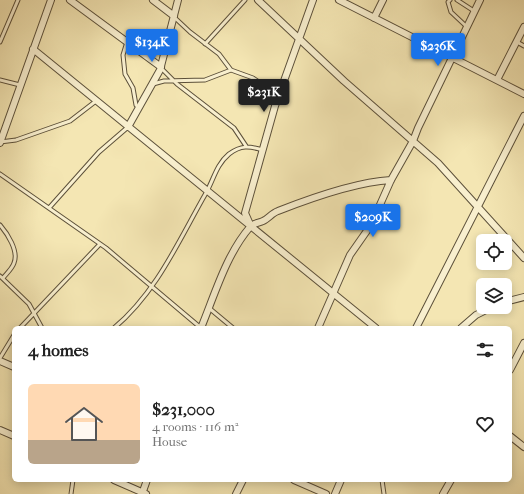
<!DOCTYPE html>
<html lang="en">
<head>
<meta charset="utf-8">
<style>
	:root { --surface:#fff; --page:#f2f2f2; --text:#222; --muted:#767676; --accent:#1a73e8 }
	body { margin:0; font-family:"IM FELL French Canon",serif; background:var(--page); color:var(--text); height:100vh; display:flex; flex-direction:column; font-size:15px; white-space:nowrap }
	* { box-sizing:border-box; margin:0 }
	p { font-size:13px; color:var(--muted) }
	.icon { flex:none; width:22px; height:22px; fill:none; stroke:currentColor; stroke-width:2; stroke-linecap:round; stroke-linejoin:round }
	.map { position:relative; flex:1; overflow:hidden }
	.drawer { position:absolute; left:12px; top:326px; width:500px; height:156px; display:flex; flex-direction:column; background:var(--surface); border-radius:6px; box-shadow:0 2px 10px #0003 }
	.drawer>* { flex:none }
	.controls { position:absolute; left:476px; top:234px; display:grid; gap:8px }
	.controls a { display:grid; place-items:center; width:36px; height:36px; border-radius:6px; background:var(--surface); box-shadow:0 2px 10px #0003; font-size:20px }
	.price { position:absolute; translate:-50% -34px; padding:0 9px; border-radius:4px; background:var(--accent); color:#fff; font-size:13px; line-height:26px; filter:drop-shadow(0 1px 2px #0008) }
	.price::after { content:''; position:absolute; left:50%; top:24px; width:12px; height:9px; margin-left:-6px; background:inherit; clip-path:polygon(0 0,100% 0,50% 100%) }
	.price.selected { background:#222; color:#fff }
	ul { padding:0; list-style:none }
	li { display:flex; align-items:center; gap:12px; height:100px; padding:0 16px }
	li span { display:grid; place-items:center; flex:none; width:112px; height:80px; border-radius:6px; color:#555 }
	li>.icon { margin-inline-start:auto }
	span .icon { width:48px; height:48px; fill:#fffc; stroke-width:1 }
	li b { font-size:17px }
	h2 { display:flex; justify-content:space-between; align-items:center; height:48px; padding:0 16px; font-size:17px }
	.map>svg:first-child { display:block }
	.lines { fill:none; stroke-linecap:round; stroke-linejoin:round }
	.service-casing { stroke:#5c503a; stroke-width:5 }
	.minor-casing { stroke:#5c503a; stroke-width:8 }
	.service { stroke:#f8efce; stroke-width:3 }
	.minor { stroke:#f8efce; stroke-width:6 }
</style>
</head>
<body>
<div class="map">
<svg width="524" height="494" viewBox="0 0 524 494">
	<rect width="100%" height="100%" fill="#f4e6b3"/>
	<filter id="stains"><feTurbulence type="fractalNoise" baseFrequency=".005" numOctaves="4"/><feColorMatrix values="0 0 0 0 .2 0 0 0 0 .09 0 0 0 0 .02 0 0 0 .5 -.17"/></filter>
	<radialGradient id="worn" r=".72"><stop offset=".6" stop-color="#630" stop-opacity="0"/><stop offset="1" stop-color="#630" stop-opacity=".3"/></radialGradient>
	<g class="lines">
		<defs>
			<path id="service" d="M450 0 448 2 451 12 467 27
				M457 0 474 11
				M174 17 190 32 219 54 231 70
				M0 42 18 0
				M127 42 123 55 125 74 133 88 136 105 139 108
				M517 42 524 46
				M205 44 245 0
				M161 68 177 84 234 128 246 146
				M0 80 20 85
				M153 84 164 81 205 80 231 70 253 78 279 96
				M0 142 16 140 70 121 96 101
				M0 174 106 248 201 328
				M49 208 99 152 128 127
				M0 225C7 233 19 251 14 263 12 269 6 274 3 278
				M0 276 29 304 42 328
				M209 308 233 328
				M20 328 100 244
				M114 328C157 292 179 240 206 193 214 179 216 165 229 154 241 145 249 146 263 150
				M0 358 14 335
				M382 480 384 494
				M71 494 73 480"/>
			<path id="minor" d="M70 0 161 67
				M153 0 174 16
				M258 0 344 81 438 163 524 258
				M339 0 524 94
				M374 18 383 0
				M33 49 376 328
				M497 80 524 27
				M128 127 160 70 178 0
				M0 143 51 0
				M249 222 245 213 275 106 313 0
				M505 302 524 297
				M201 328C215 294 226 255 250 227 253 223 259 223 263 221 268 219 272 213 278 211 311 198 356 182 391 180
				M318 328 350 255 371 225 391 180 413 141 418 128 480 0
				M416 328 524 116
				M461 328 476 315 492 307
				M0 361 14 367
				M510 370 524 343
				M0 430 14 436
				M510 436 524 447
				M114 480 146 494
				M294 480 326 494
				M142 494 147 480
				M236 494 243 480
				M335 494 341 480
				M443 494 451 480"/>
		</defs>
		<!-- service casing -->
		<use href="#service" class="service-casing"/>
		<!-- minor casing -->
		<use href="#minor" class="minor-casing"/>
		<!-- service -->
		<use href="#service" class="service"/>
		<!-- minor -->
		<use href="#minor" class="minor"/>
	</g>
	<rect width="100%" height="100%" filter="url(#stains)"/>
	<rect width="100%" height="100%" fill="url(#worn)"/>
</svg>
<div class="controls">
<a><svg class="icon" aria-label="locate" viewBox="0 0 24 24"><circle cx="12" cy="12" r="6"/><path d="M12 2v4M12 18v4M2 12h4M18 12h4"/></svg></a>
<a><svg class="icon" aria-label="layers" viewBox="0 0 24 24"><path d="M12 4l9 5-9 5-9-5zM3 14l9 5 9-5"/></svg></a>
</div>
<b class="price" style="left:152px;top:63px">$134K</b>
<b class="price" style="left:438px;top:67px">$236K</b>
<b class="price selected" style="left:264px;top:113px">$231K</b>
<b class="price" style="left:373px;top:238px">$209K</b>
<section class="drawer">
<h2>4 homes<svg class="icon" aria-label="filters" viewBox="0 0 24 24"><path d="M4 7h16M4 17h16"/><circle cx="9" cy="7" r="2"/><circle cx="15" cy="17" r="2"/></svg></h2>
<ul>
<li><span style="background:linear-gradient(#ffd9b3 70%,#b9a48a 0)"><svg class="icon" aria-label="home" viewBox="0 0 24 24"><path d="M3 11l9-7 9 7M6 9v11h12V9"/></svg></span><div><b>$231,000</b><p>4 rooms · 116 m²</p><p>House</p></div><svg class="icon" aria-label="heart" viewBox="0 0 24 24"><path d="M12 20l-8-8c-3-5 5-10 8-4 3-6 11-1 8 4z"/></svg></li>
</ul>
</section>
</div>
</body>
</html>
